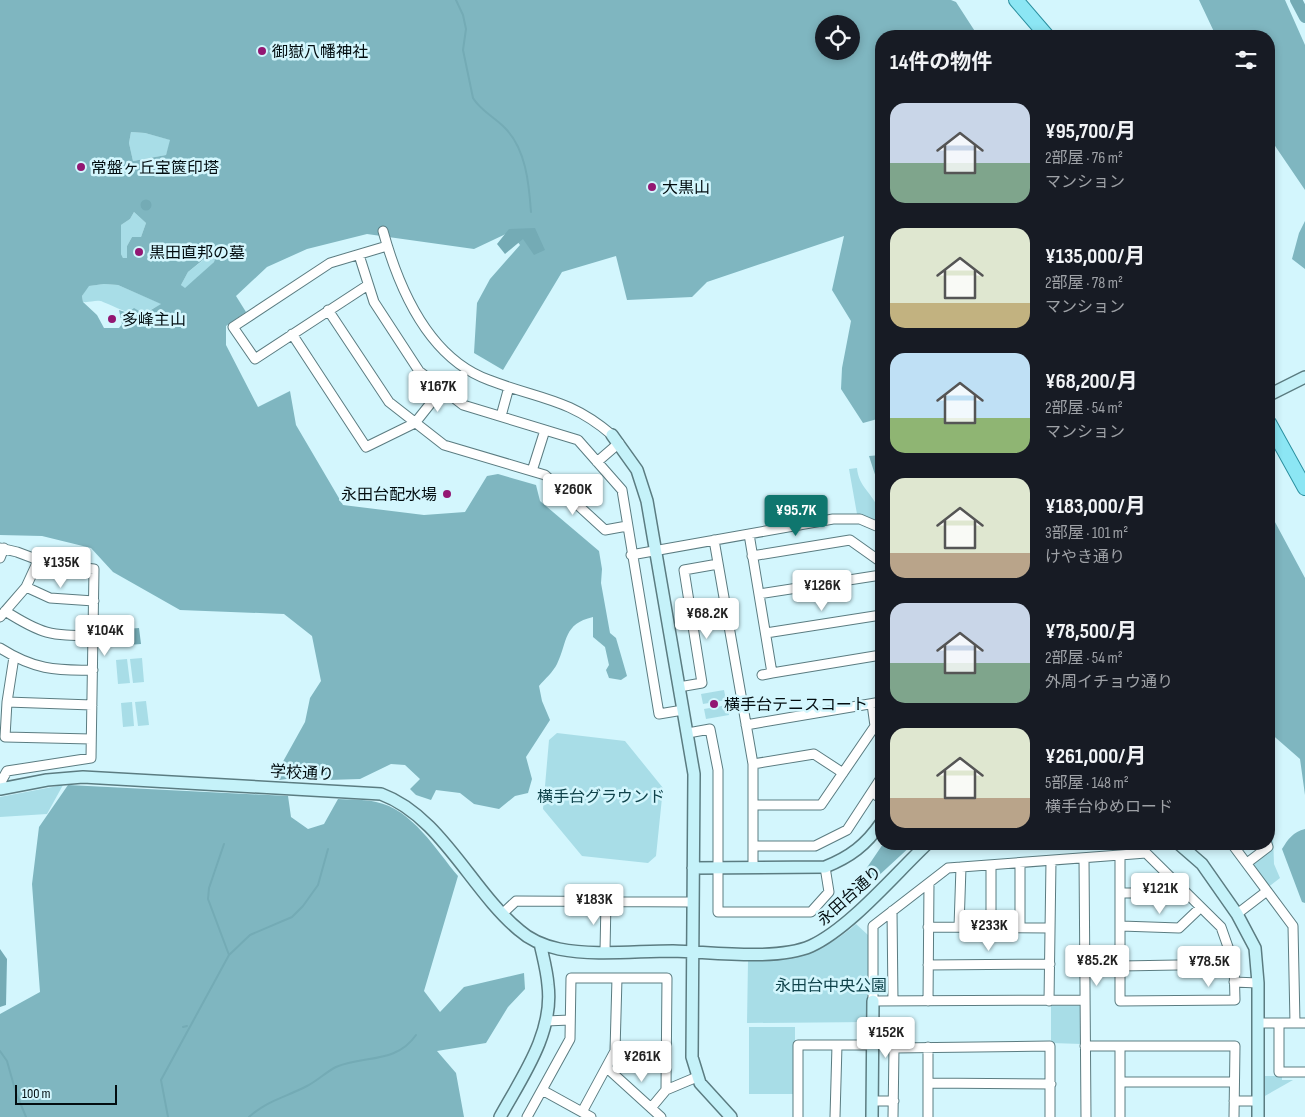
<!DOCTYPE html>
<html lang="ja">
<head>
<meta charset="utf-8">
<style>
	:root { --surface:#171b24; --page:#242831; --text:#f1f3f6; --muted:#9ea1a6; --accent:#0f766e }
	body { margin:0; font-family:"Sofia Sans Condensed","Noto Sans JP",sans-serif; background:var(--page); color:var(--text); height:100vh; display:flex; flex-direction:column; font-size:19px; white-space:nowrap }
	* { box-sizing:border-box; margin:0 }
	p { font-size:16px; color:var(--muted) }
	.icon { flex:none; width:28px; height:28px; fill:none; stroke:currentColor; stroke-width:2; stroke-linecap:round; stroke-linejoin:round }
	.map { position:relative; flex:1; overflow:hidden }
	.details { position:absolute; left:875px; top:30px; width:400px; height:820px; display:flex; flex-direction:column; background:var(--surface); border-radius:20px; box-shadow:0 2px 8px #0003 }
	.details>* { flex:none }
	.fabs { position:absolute; left:815px; top:15px; display:grid; gap:10px }
	.fabs a { display:grid; place-items:center; width:45px; height:45px; border-radius:50%; background:var(--surface); box-shadow:0 2px 8px #0003; font-size:25px }
	.scale { position:absolute; left:15px; bottom:12px; width:102px; box-sizing:border-box; padding-left:5px; border:2px solid #030d10; border-top:0; font-size:14px; line-height:18px; white-space:nowrap; color:#030d10; -webkit-text-stroke:4px #d3f6fd; paint-order:stroke }
	.price { position:absolute; translate:-50% -42px; padding:0 11px; border-radius:5px; background:#fff; color:#222; font-size:16px; line-height:32px; filter:drop-shadow(0 1px 2px #0008) }
	.price::after { content:''; position:absolute; left:50%; top:30px; width:15px; height:11px; margin-left:-8px; background:inherit; clip-path:polygon(0 0,100% 0,50% 100%) }
	.price.selected { background:var(--accent); color:#fff }
	ul { padding:0; list-style:none }
	li { display:flex; align-items:center; gap:15px; height:125px; padding:0 15px }
	li span { display:grid; place-items:center; flex:none; width:140px; height:100px; border-radius:15px; color:#555 }
	li>.icon { margin-inline-start:auto }
	span .icon { width:60px; height:60px; fill:#fffc; stroke-width:1 }
	li b { font-size:21px }
	h2 { display:flex; justify-content:space-between; align-items:center; height:60px; padding:0 15px; font-size:21px }
	.map>svg:first-child { display:block }
	.green { fill:#a8dde7 }
	.forest { fill:#7fb6c0; fill-rule:evenodd }
	.water { fill:#74abb5 }
	.lines { fill:none; stroke-linecap:round; stroke-linejoin:round }
	.stream { stroke:#74abb5; stroke-width:2 }
	.river { stroke:#74abb5; stroke-width:12 }
	.street-casing { stroke:#5b7c81; stroke-width:11 }
	.secondary-casing { stroke:#5b7c81; stroke-width:14 }
	.primary-casing { stroke:#2a8f9f; stroke-width:16 }
	.street { stroke:#fff; stroke-width:9 }
	.secondary { stroke:#c5f2f9; stroke-width:11 }
	.primary { stroke:#8ce6f4; stroke-width:14 }
	.poi-dot { fill:#931772; stroke:#d3f6fd; stroke-width:2 }
	.labels { text-anchor:middle; stroke-width:5; stroke-linejoin:round; paint-order:stroke }
	.poi-label { font-size:16px; fill:#030d10; stroke:#d3f6fd; text-anchor:start }
	.street-label { font-size:16px; fill:#030d10; stroke:#d3f6fd }
	.park-label { font-size:16px; fill:#10434b; stroke:#d3f6fd }
</style>
</head>
<body>
<div class="map">
<svg width="1305" height="1117" viewBox="0 0 1305 1117">
	<rect width="100%" height="100%" fill="#d3f6fd"/>
	<!-- green -->
	<path class="green" d="M131 132 145 133 171 140 166 155 133 161 129 143Z
		M134 212 146 223 141 237H132L127 246V258H123L121 254V225L130 219Z
		M215 251 217 252 214 262 185 289 181 285 188 272Z
		M104 284 118 285 162 304C133 320 131 313 103 302 97 299 90 303 83 302L82 296 88 286Z
		M857 468C859 492 881 496 881 524L857 514 849 469Z
		M142 658 144 682 133 683 130 659Z
		M127 659 130 683 118 684 116 660Z
		M724 690 726 700 703 704 701 694Z
		M146 701 149 725 138 726 135 702Z
		M132 702 134 726 123 727 121 703Z
		M727 705 729 715 706 719 704 709Z
		M557 733 625 741 663 788 656 856 648 863 582 856 543 809 549 740Z
		M63 785 47 814 0 817V797Z
		M1273 835 1274 864 1280 878 1267 888 1247 863 1269 844V837Z
		M856 924 868 935 869 1022 747 1023 748 961C791 960 824 953 856 924Z
		M1051 1006H1082V1044L1051 1043Z
		M749 1027H795V1094H749Z
		M1263 1076H1282V1080H1293L1263 1097Z"/>
	<!-- forest -->
	<path class="forest" d="M0 0H951L956 2 978 36H881V418L863 423 841 389 842 368 851 321 832 290 844 236 707 282 692 297 627 300 616 256 562 272 503 370 474 353 477 303 490 279 520 245 510 232 474 249 367 234 307 249 267 267 236 296 246 312 226 326V345L258 407 290 391 296 425 343 505 424 515 465 512 487 476 498 474 536 485 540 501 599 551 602 569 601 583 610 633 616 638 627 676 621 680 609 678 606 670 609 665 605 647 593 637V617C563 624 568 641 557 664 553 672 545 679 539 686L542 701 550 720 526 757 532 779 528 793 515 796 499 809 474 804 460 793 436 790 431 800 416 795 410 789 420 779 405 765 391 764 360 779 328 780 308 776 279 780 275 776 305 722 310 698 321 681 312 636 284 614 180 610 113 572 91 548 42 536 0 535ZM824 24H851V51H824ZM131 132 145 133 170 140 166 155 133 161 129 143ZM134 212 146 223 141 237H132L127 246V258H123L121 254V225L130 219ZM214 251 217 252 214 262 185 288 181 285 188 272ZM104 284 118 285 161 304 144 314 134 308 128 313 119 310 122 324 119 328H104L97 315 83 302 82 296 89 286Z
		M1199 0H1285L1305 45V190L1269 137V36H1216Z
		M1305 221V269L1292 259 1299 233Z
		M881 455V493L869 456Z
		M1269 511 1305 578V795L1300 759 1269 732Z
		M68 785 288 796 291 817 308 829 324 824 338 799C350 800 364 799 376 802 412 809 436 850 458 876L424 991 440 1012 464 987 524 973 525 989 508 1007 486 1043 437 1051 456 1073 464 1117H0V1014L40 992 32 884 39 827Z
		M1305 829V903L1302 902 1282 849C1288 839 1293 832 1305 829Z
		M883 844H913L875 879 866 869Z"/>
	<!-- water -->
	<path class="water" d="M140.5 205a5.5 5.5 0 1 1 11 0a5.5 5.5 0 1 1-11 0Z
		M535 228 545 250 534 255 523 239 505 254 497 244 509 229Z
		M139 628 141 644 115 646 113 630Z
		M0 949 7 959 6 1005 0 1007Z"/>
	<g class="lines">
		<!-- stream -->
		<path class="stream" d="M456 0 463 15 466 29 463 50 473 98C480 110 494 117 504 127 526 148 529 184 531 212
			M224 844 209 888 208 899 229 955
			M183 1027 187 1026
			M0 1051 7 1061 16 1093 26 1117
			M168 1117 161 1080 229 955 250 935 292 917 303 906 318 885 328 849
			M249 1117C266 1101 286 1097 307 1086 317 1081 326 1072 336 1067 364 1055 396 1064 416 1035"/>
		<!-- river -->
		<path class="river" d="M1296 0 1305 17"/>
		<defs>
			<path id="street" d="M383 231C399 289 428 358 489 380 538 399 569 398 612 435
				M359 255 374 302 419 371 463 405 578 440 622 490 659 714 683 710
				M368 285 255 359 233 327 330 263 387 246
				M328 310 389 402 444 445 545 475 605 530 627 526
				M292 334 366 447 415 423 442 389
				M501 416 509 387
				M597 462 619 443
				M532 471 545 430
				M749 534 772 673 881 655
				M714 540 753 764V868
				M0 548 17 552 49 564 94 569 91 758 7 771 2 780V789
				M631 555 833 519H860L881 528
				M752 556 850 540 881 562
				M0 558 4 548
				M26 587 50 598 94 601
				M759 594 881 575
				M5 611C43 635 49 635 94 636
				M0 617 26 587 38 561
				M766 633 881 615
				M0 648C33 669 55 671 93 670
				M14 657 7 702 5 737 91 739
				M762 675 772 673
				M679 687 702 683 684 570 718 564
				M7 702 92 705
				M746 725 881 702
				M688 733 710 729 718 770V912H811L829 892 825 867
				M753 764 814 754 843 773
				M872 792 881 799
				M753 805H821L875 726 872 704
				M1232 844 1293 926 1295 1023
				M753 846H815L847 830 881 778
				M1084 858 1086 1117
				M1020 863V928
				M1247 863 1268 847 1267 844
				M1120 893H1165L1175 883
				M892 911 893 1001
				M502 914 516 901 693 902
				M1237 914 1267 891
				M1121 926 1179 928 1200 908
				M928 927 1050 928
				M959 927 961 867
				M991 927V865
				M605 951 606 901
				M928 965 1050 964
				M1121 966 1234 964
				M1234 982 1258 983
				M1085 1000 873 1001V926L948 868 1120 855 1146 853 1221 927 1234 964 1235 1000 1120 1001V855
				M928 1001 929 883
				M1049 1001 1051 861
				M546 1021 570 1020
				M1258 1023H1305
				M1279 1023V1072H1305
				M1085 1046H1235L1234 1117
				M1120 1046V1117
				M928 1047V1117
				M607 1068 661 1117
				M1120 1082H1234
				M928 1083 1051 1084
				M542 1090 591 1117
				M872 1101H894
				M1234 1101H1258
				M651 1108 666 1090 697 1077
				M582 1112 615 1051 617 978
				M527 1117 570 1039 571 978H667L666 1090
				M798 1117V1045H873
				M835 1117 837 1045
				M893 1117 894 1048 1050 1046V1117"/>
			<path id="secondary" d="M1269 395 1305 377
				M612 435 637 470 647 501 694 774 692 1057 700 1083 731 1117
				M0 789 47 780 83 777 381 794C441 816 471 890 519 930 530 940 545 946 559 949 595 956 636 951 673 951 712 952 777 961 811 946 850 928 895 874 927 844
				M1179 844 1202 864 1237 914 1255 948 1258 983V1117
				M693 868 825 867C850 857 866 845 881 823
				M500 1117C522 1077 554 1033 548 985 547 971 543 957 540 943
				M872 1117 873 1001"/>
			<path id="primary" d="M1016 0 1047 36
				M1269 423 1305 488"/>
		</defs>
		<!-- street casing -->
		<use href="#street" class="street-casing"/>
		<!-- secondary casing -->
		<use href="#secondary" class="secondary-casing"/>
		<!-- primary casing -->
		<use href="#primary" class="primary-casing"/>
		<!-- street -->
		<use href="#street" class="street"/>
		<!-- secondary -->
		<use href="#secondary" class="secondary"/>
		<!-- primary -->
		<use href="#primary" class="primary"/>
	</g>
	<!-- markers -->
	<g class="poi-dot">
		<circle cx="262" cy="51" r="5"/>
		<circle cx="81" cy="167" r="5"/>
		<circle cx="652" cy="187" r="5"/>
		<circle cx="139" cy="252" r="5"/>
		<circle cx="112" cy="319" r="5"/>
		<circle cx="447" cy="494" r="5"/>
		<circle cx="714" cy="704" r="5"/>
	</g>
	<g class="labels">
		<!-- poi labels -->
		<g class="poi-label">
			<text x="272" y="57">御嶽八幡神社</text>
			<text x="91" y="173">常盤ヶ丘宝篋印塔</text>
			<text x="662" y="193">大黒山</text>
			<text x="149" y="258">黒田直邦の墓</text>
			<text x="122" y="325">多峰主山</text>
			<text x="437" y="500" text-anchor="end">永田台配水場</text>
			<text x="724" y="710">横手台テニスコート</text>
		</g>
		<!-- street labels -->
		<g class="street-label">
			<text transform="translate(302 772) rotate(3)" y="6">学校通り</text>
			<text transform="translate(849 895) rotate(-42)" y="6">永田台通り</text>
		</g>
		<!-- park labels -->
		<g class="park-label">
			<text x="601" y="802">横手台グラウンド</text>
			<text x="831" y="991">永田台中央公園</text>
		</g>
	</g>
</svg>
<div class="fabs">
<a><svg class="icon" aria-label="locate" viewBox="0 0 24 24"><circle cx="12" cy="12" r="6"/><path d="M12 2v4M12 18v4M2 12h4M18 12h4"/></svg></a>
</div>
<div class="scale">100 m</div>
<b class="price" style="left:438px;top:413px">¥167K</b>
<b class="price" style="left:573px;top:516px">¥260K</b>
<b class="price selected" style="left:796px;top:537px">¥95.7K</b>
<b class="price" style="left:61px;top:589px">¥135K</b>
<b class="price" style="left:822px;top:612px">¥126K</b>
<b class="price" style="left:707px;top:640px">¥68.2K</b>
<b class="price" style="left:105px;top:657px">¥104K</b>
<b class="price" style="left:1160px;top:915px">¥121K</b>
<b class="price" style="left:594px;top:926px">¥183K</b>
<b class="price" style="left:989px;top:952px">¥233K</b>
<b class="price" style="left:1097px;top:987px">¥85.2K</b>
<b class="price" style="left:1209px;top:988px">¥78.5K</b>
<b class="price" style="left:886px;top:1059px">¥152K</b>
<b class="price" style="left:642px;top:1083px">¥261K</b>
<section class="details">
<h2>14件の物件<svg class="icon" aria-label="filters" viewBox="0 0 24 24"><path d="M4 7h16M4 17h16"/><circle cx="9" cy="7" r="2"/><circle cx="15" cy="17" r="2"/></svg></h2>
<ul>
<li><span style="background:linear-gradient(#c9d6e8 60%,#7fa58c 0)"><svg class="icon" aria-label="home" viewBox="0 0 24 24"><path d="M3 11l9-7 9 7M6 9v11h12V9"/></svg></span><div><b>¥95,700/月</b><p>2部屋 · 76 m²</p><p>マンション</p></div></li>
<li><span style="background:linear-gradient(#dfe7d0 75%,#c2b280 0)"><svg class="icon" aria-label="home" viewBox="0 0 24 24"><path d="M3 11l9-7 9 7M6 9v11h12V9"/></svg></span><div><b>¥135,000/月</b><p>2部屋 · 78 m²</p><p>マンション</p></div></li>
<li><span style="background:linear-gradient(#bfe0f5 65%,#8fb573 0)"><svg class="icon" aria-label="home" viewBox="0 0 24 24"><path d="M3 11l9-7 9 7M6 9v11h12V9"/></svg></span><div><b>¥68,200/月</b><p>2部屋 · 54 m²</p><p>マンション</p></div></li>
<li><span style="background:linear-gradient(#dfe7d0 75%,#b9a48a 0)"><svg class="icon" aria-label="home" viewBox="0 0 24 24"><path d="M3 11l9-7 9 7M6 9v11h12V9"/></svg></span><div><b>¥183,000/月</b><p>3部屋 · 101 m²</p><p>けやき通り</p></div></li>
<li><span style="background:linear-gradient(#c9d6e8 60%,#7fa58c 0)"><svg class="icon" aria-label="home" viewBox="0 0 24 24"><path d="M3 11l9-7 9 7M6 9v11h12V9"/></svg></span><div><b>¥78,500/月</b><p>2部屋 · 54 m²</p><p>外周イチョウ通り</p></div></li>
<li><span style="background:linear-gradient(#dfe7d0 70%,#b9a48a 0)"><svg class="icon" aria-label="home" viewBox="0 0 24 24"><path d="M3 11l9-7 9 7M6 9v11h12V9"/></svg></span><div><b>¥261,000/月</b><p>5部屋 · 148 m²</p><p>横手台ゆめロード</p></div></li>
</ul>
</section>
</div>
</body>
</html>
